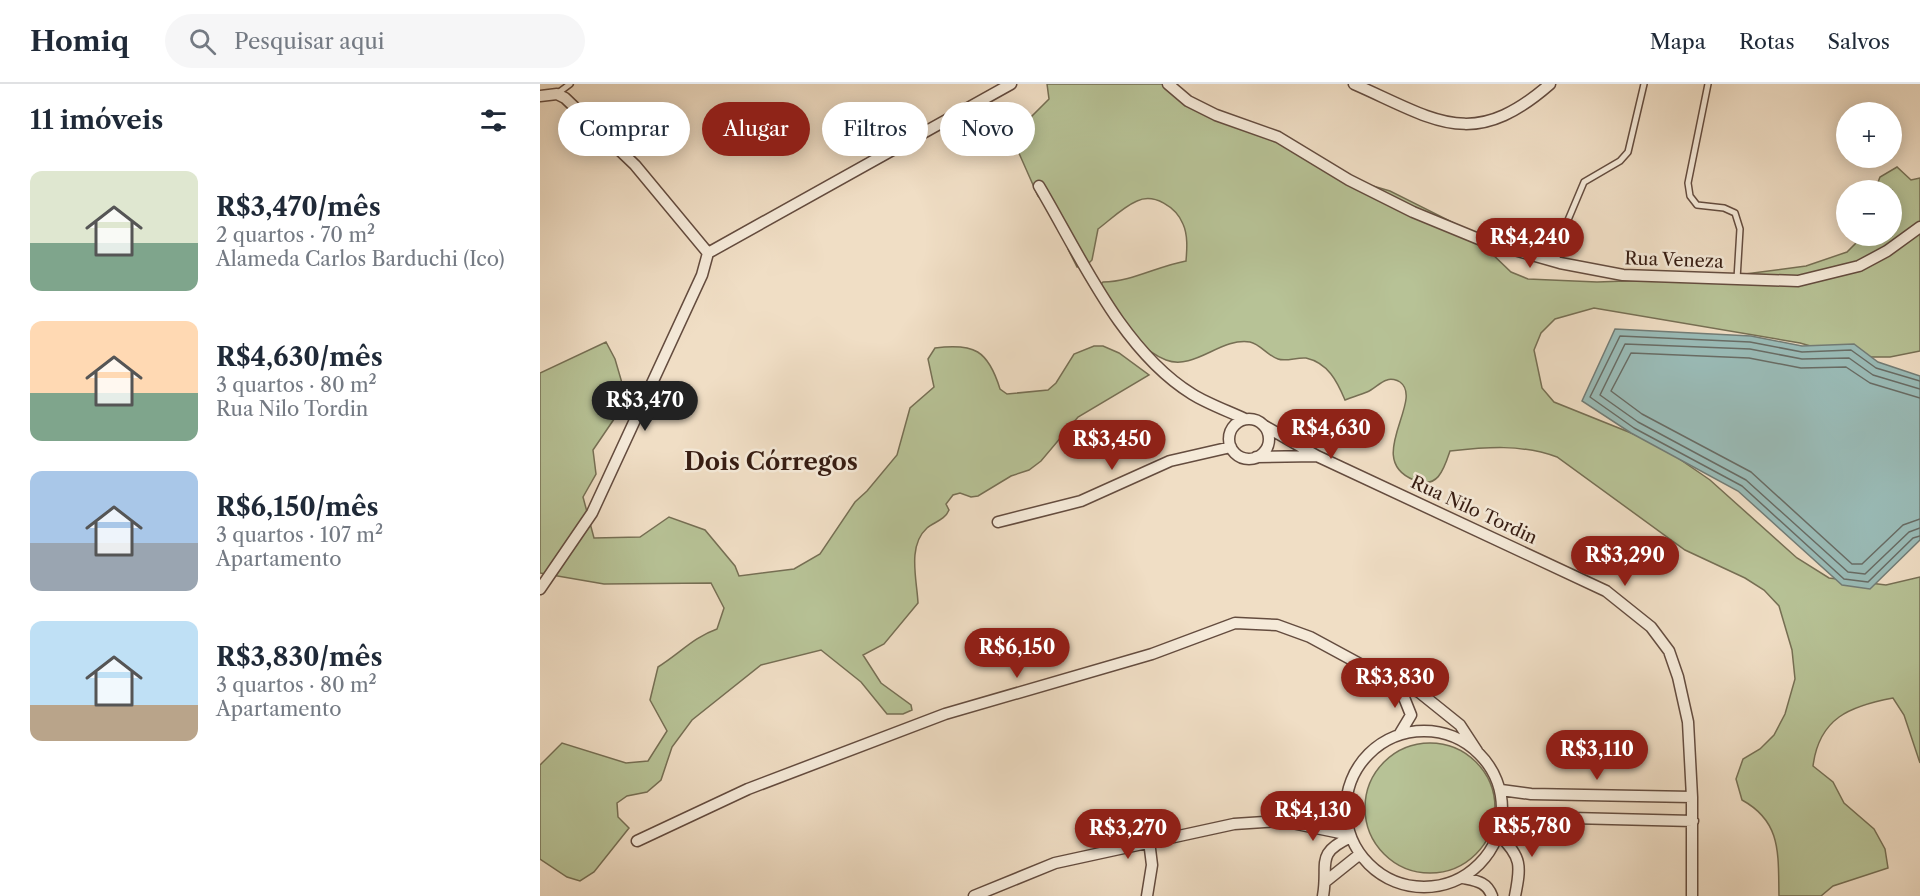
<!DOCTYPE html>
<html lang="pt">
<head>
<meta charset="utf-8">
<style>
	:root { --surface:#fff; --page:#f6f6f7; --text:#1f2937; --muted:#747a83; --line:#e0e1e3; --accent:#8f2418 }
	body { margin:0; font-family:"Libre Caslon Text",serif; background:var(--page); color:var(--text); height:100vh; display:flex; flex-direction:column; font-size:22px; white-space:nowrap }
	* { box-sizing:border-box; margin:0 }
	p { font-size:20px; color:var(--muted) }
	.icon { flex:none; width:33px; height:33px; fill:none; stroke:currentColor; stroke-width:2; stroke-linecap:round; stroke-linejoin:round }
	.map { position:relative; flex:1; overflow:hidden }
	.drawer { display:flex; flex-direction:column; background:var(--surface); width:540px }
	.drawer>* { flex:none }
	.hud { position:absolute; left:18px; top:18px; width:570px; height:54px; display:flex; gap:12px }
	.fabs { position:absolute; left:1296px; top:18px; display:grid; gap:12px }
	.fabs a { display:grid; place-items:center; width:66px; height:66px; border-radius:50%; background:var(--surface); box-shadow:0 3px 15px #0003; font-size:30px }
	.price { position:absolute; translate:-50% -51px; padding:0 14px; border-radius:21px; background:var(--accent); color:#fff; font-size:20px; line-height:39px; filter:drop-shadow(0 2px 3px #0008) }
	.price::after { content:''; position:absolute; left:50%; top:36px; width:18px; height:14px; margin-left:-9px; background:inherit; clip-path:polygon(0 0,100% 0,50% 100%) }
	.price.on { background:#222; color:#fff }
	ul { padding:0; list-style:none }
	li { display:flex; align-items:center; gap:18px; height:150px; padding:0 30px }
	li span { display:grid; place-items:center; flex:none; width:168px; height:120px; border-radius:12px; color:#555 }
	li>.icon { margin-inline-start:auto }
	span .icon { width:72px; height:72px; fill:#fffc; stroke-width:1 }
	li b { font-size:26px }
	h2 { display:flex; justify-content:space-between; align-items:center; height:72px; padding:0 30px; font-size:26px }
	.chip { padding:0 21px; border-radius:27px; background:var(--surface); box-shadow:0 3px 15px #0003; font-size:21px; line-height:54px }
	.chip.on { background:var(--accent); color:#fff }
	header { display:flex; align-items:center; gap:36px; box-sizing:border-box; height:84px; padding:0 30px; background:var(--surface); border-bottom:2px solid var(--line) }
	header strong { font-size:28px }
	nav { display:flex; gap:33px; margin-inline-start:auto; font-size:21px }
	.search { width:420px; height:54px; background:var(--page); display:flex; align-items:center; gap:15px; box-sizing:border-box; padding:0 21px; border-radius:33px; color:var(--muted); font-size:22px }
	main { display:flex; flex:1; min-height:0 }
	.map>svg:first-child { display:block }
	.green { fill:#b7c296; stroke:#766f54; stroke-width:1.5 }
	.water { fill:#9abcb8; stroke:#727c76; stroke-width:1.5 }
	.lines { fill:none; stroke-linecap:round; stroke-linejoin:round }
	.shore { stroke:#686c65; stroke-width:1.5 }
	.lane-casing { stroke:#644c3f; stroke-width:8 }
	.street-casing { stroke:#644c3f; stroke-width:13 }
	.lane { stroke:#f5ead9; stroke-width:5 }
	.street { stroke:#f5ead9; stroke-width:10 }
	.labels { text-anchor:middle; stroke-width:5; stroke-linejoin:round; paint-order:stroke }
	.street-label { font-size:18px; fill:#361c12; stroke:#f5ead9 }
	.district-label { font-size:24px; font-weight:bold; fill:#361c12; stroke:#f5ead9 }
</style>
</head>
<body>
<header>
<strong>Homiq</strong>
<div class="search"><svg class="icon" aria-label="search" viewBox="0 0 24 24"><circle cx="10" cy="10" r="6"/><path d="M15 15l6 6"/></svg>Pesquisar aqui</div>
<nav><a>Mapa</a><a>Rotas</a><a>Salvos</a></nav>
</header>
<main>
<section class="drawer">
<h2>11 imóveis<svg class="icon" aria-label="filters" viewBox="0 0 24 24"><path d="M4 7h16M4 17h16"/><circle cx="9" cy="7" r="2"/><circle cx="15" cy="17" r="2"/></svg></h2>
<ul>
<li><span style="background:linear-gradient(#dfe7d0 60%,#7fa58c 0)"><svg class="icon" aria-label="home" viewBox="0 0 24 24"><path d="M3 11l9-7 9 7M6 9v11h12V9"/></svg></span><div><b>R$3,470/mês</b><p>2 quartos · 70 m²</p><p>Alameda Carlos Barduchi (Ico)</p></div></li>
<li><span style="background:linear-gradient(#ffd9b3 60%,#7fa58c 0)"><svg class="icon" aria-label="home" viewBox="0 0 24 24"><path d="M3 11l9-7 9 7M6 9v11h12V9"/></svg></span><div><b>R$4,630/mês</b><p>3 quartos · 80 m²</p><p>Rua Nilo Tordin</p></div></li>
<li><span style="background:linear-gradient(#a9c7e8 60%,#9aa5b1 0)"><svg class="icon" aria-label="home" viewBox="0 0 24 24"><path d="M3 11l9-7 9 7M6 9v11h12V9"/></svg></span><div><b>R$6,150/mês</b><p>3 quartos · 107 m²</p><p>Apartamento</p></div></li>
<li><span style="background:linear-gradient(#bfe0f5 70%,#b9a48a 0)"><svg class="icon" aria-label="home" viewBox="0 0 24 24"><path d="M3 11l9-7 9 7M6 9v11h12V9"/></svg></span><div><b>R$3,830/mês</b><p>3 quartos · 80 m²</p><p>Apartamento</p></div></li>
</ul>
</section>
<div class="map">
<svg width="1380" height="812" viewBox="0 0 1380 812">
	<rect width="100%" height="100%" fill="#f0dec5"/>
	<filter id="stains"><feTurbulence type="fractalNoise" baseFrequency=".00333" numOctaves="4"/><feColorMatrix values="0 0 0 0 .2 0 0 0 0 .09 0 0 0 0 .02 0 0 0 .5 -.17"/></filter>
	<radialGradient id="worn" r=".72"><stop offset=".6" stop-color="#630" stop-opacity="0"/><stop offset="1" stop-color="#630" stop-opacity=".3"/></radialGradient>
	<!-- green -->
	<path class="green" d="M507 0H631L639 8 809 95 850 107 926 145 971 188 988 195 1057 198 1174 194 1266 182 1307 168 1323 152H1352V106H1335L1340 93 1357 83 1371 96 1380 94V267L1350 273H1309L1260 259 1054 224 1015 235 1001 249 994 266 1002 304 1014 318 1116 359 1170 396 1257 474 1289 494 1346 501 1380 493V679L1364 631 1353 614C1310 622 1279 634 1273 682L1293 698 1304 719 1334 745 1345 765 1348 784 1293 802 1281 812H1239C1238 770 1242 738 1202 716L1196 695 1203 675 1220 665 1234 651 1245 630 1255 595 1252 566 1239 522 1224 506 1205 494 1145 466 1017 373C981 360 947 363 910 367 904 385 898 406 874 396 823 376 885 316 860 298 857 296 851 294 847 296 840 298 834 305 827 308 820 311 812 313 805 316 797 297 788 279 766 274 757 273 746 278 738 275 728 272 720 260 710 258 681 253 654 287 626 276 596 265 577 228 558 203L563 198C591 198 618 182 646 177 647 165 648 151 643 140 636 123 614 109 597 117 583 123 570 136 558 145L552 176 545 183H537L528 165 523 137 498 112 474 58 479 45 509 15Z
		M66 258 75 275 87 316 53 366 56 390 43 413 54 454 100 453 129 433 165 446 195 482 199 492 254 485 280 470 315 418 327 407 357 371 370 324 394 303 388 275 395 264C434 259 448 266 460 305L467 310 508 306 516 299 534 270 554 262H563L579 269 609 291 538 333 501 377 489 386 471 392 438 412 431 413 420 409 413 411 406 420 409 426C405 436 394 438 387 444 367 462 377 496 378 519L344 560 323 571 341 599 371 621 372 626 363 630H347L321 598 281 566 221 581 152 636 132 663 121 696 107 708 87 712 77 719 78 733 89 744 54 788 40 797 27 793 0 775V681L22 659 86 679 108 677 127 647 110 616 118 583C139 570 154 553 177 545L184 524 171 499 64 500 0 489V289Z
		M825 724a65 65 0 1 1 130 0a65 65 0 1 1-130 0Z"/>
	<!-- water -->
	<path class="water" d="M1075 245 1211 252 1262 262 1314 260 1338 278 1380 292V456L1330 505 1302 501 1198 407 1091 349 1042 317Z"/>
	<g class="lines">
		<!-- shore -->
		<path class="shore" d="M1380 297 1336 284 1311 266 1262 268 1210 258 1080 252 1050 313 1094 344 1202 402 1304 495 1328 498 1373 454 1380 452
			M1380 305 1333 291 1309 274 1262 275 1210 265 1085 260 1060 311 1098 338 1206 396 1308 488 1325 490 1369 448 1380 444
			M1380 314 1330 299 1306 283 1261 284 1209 274 1091 269 1071 307 1102 330 1211 388 1312 480H1322L1363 441 1380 435"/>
		<defs>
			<path id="lane" d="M1168 0 1148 99 1150 112 1157 121 1184 124 1195 129 1200 145 1197 195
				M18 9 30 0
				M1016 177 1028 136 1044 98 1080 77 1088 68 1104 0"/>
			<path id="street" d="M628 0 648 17 676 31 738 53 809 96 873 128 946 158 1020 179 1083 191 1258 197 1319 182 1347 167 1380 143
				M814 0C896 36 932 68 1010 0
				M0 12 17 10 25 14 95 81 168 169
				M499 102C540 171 581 266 652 310 668 320 688 327 705 335
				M168 169 471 0
				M689 355a20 20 0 1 1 40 0a20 20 0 1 1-40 0Z
				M777 372 1066 507 1111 543 1129 567 1138 593 1148 638 1152 713V812
				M716 373 777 372 723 341
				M458 438 541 417 630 377 691 363
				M0 505 52 429 162 191 168 169
				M806 725a78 78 0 1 1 156 0a78 78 0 1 1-156 0Z
				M859 651 871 631 859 601
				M961 706 991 710 1152 713
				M962 736 991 733 1153 737
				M747 738 810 751
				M959 751C982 773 981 782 975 812
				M97 757 208 705 405 630 612 570 695 539 737 541 770 553 842 592 879 608 920 641 937 667
				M923 794C937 797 947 798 952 812
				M785 798 820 770
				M434 812 515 779 694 740 741 737 806 722
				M607 812 612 781 609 757
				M783 812C789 779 774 770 811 753"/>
		</defs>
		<!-- lane casing -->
		<use href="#lane" class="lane-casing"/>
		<!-- street casing -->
		<use href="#street" class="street-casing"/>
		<!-- lane -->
		<use href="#lane" class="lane"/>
		<!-- street -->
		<use href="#street" class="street"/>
	</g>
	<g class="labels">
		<!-- street labels -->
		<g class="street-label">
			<text transform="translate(1134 176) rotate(2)" y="6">Rua Veneza</text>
			<text transform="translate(934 426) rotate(25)" y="6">Rua Nilo Tordin</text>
		</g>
		<!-- district labels -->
		<g class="district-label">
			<text x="231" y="386">Dois Córregos</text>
		</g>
	</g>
	<rect width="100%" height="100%" filter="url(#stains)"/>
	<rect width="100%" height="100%" fill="url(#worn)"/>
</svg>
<div class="fabs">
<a>+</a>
<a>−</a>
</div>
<b class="price" style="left:990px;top:185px">R$4,240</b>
<b class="price on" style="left:105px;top:348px">R$3,470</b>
<b class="price" style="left:791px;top:376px">R$4,630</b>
<b class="price" style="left:572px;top:387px">R$3,450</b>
<b class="price" style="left:1085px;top:503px">R$3,290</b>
<b class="price" style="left:477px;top:595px">R$6,150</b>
<b class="price" style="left:855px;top:625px">R$3,830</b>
<b class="price" style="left:1057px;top:697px">R$3,110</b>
<b class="price" style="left:773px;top:758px">R$4,130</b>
<b class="price" style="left:992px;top:774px">R$5,780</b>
<b class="price" style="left:588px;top:776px">R$3,270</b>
<div class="hud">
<a class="chip">Comprar</a>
<a class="chip on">Alugar</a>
<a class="chip">Filtros</a>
<a class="chip">Novo</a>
</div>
</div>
</main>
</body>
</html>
